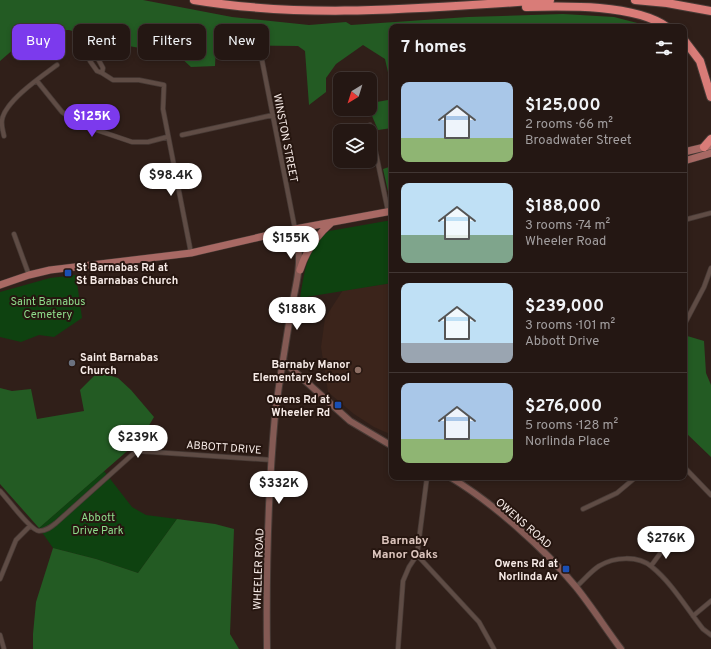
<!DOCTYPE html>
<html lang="en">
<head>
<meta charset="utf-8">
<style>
	:root { --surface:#241713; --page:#2c201c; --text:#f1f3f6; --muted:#a39fa0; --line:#413633; --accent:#7c3aed }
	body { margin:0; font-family:Overpass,sans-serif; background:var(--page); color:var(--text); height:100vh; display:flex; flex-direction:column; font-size:15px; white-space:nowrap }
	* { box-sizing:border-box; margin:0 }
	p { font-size:13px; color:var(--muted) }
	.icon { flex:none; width:22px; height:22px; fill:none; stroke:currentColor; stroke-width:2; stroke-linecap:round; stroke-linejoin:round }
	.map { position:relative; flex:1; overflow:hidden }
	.drawer { position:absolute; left:389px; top:24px; width:298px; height:456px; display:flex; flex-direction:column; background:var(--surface); border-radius:8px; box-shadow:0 2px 6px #0003,0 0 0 1px var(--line) }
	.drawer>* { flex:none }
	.banner { position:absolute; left:12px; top:24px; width:317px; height:36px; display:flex; gap:8px }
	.needle { width:26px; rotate:218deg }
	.controls { position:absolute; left:333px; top:72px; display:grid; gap:8px }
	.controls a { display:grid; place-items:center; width:44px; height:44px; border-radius:8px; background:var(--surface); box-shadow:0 2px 6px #0003,0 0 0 1px var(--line); font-size:20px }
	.price { position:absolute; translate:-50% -34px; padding:0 9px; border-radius:14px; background:#fff; color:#222; font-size:13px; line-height:26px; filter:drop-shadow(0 1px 2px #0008) }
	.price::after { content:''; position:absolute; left:50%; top:24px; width:12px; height:9px; margin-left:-6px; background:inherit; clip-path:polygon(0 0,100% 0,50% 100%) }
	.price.on { background:var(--accent); color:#fff }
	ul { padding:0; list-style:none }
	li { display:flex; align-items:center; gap:12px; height:100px; padding:0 12px }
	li+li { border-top:1px solid var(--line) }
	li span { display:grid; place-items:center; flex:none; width:112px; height:80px; border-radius:8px; color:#555 }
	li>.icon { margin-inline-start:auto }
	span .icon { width:48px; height:48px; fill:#fffc; stroke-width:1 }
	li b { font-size:17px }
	h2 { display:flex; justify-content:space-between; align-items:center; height:48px; padding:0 12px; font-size:17px }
	.chip { padding:0 14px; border-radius:8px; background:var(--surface); box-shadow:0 2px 6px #0003,0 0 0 1px var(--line); font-size:14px; line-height:36px }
	.chip.on { background:var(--accent); color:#fff }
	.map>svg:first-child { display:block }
	.built { fill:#3b241b }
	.green { fill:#0e4210 }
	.forest { fill:#235b23 }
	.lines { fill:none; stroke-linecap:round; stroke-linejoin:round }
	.street-casing { stroke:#483b36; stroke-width:5.5 }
	.secondary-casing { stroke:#483b36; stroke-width:8 }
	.primary-casing { stroke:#483b36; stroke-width:8 }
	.highway-casing { stroke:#483b36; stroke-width:10 }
	.street { stroke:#5f4c45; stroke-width:4 }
	.secondary { stroke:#845a54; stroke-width:6 }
	.primary { stroke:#a86964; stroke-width:7 }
	.highway { stroke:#d97c78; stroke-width:8 }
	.transit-dot { fill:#1a4fb4; stroke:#261610; stroke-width:1.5 }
	.worship-dot { fill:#6b7280; stroke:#261610; stroke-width:1.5 }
	.education-dot { fill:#8d6e63; stroke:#261610; stroke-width:1.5 }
	.labels { text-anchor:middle; stroke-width:4; stroke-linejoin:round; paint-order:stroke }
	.street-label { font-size:11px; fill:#f7ebe7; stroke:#261610 }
	.poi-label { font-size:11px; font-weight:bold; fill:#f7ebe7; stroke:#261610; text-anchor:end }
	.park-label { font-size:11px; fill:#8edc8b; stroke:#261610 }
	.neighbourhood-label { font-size:12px; font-weight:bold; fill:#dcc5bd; stroke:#261610 }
</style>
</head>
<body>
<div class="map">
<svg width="711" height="649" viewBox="0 0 711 649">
	<rect width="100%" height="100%" fill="#301f19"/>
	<!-- built -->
	<path class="built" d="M392 283 391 394 392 435 374 427 354 414 328 392 321 347 325 318 343 290Z"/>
	<!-- green -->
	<path class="green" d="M392 220V283L300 298C304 274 307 246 329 231Z
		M76 275 82 318 54 337 39 335 21 342 0 337V292L50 278Z
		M104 471 132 507 146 515 177 519 138 573 96 559 53 548 39 528Z"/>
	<!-- forest -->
	<path class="forest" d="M0 0H143L232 17 309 25 346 22 351 25 468 17 563 14 614 17 649 26 564 27 563 24H506L497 27H474L469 25 451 27H392V34L389 35 392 49V128L378 130 372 116 371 103 388 100 392 90 385 59 363 45 336 64 326 78V92L309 105 305 51 298 46 216 45 215 66 191 67 168 46 158 45 151 50 112 43 69 30H46L15 48 0 61Z
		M392 166V199L389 196 383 169Z
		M684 335 704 341 706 373 711 385V457L684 431Z
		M98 372 118 378 131 390 154 417 141 439 39 528 0 484V388L12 391 31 389 37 419 84 411 80 390Z
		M177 519 215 524 234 529 230 634 239 649H33V634L36 602 53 548 96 559 138 573Z"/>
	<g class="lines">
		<defs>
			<path id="street" d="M260 50 295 229
				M96 55 103 68 102 73 97 71 90 61 92 56Z
				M102 73 113 80H139L164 85 163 109 191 253
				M37 81 62 112 79 124 132 142H148L167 137
				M370 125 388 211
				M182 135 273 115
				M4 136C3 131 1 125 2 120 5 101 42 76 57 65
				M684 220 711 213
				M14 234 29 275
				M684 325 704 287 711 268
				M684 467 711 495
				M0 491C7 498 31 531 39 531 46 531 51 527 56 523L133 454 138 451 272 460
				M583 509 617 493 636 477
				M417 555 479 622 494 649
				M651 566 667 544
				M0 579 16 540 30 526
				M576 587C584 580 590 572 599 566 614 557 638 555 652 567 672 583 687 609 703 629L711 635
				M693 616 711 601
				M0 635 4 649
				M398 649 403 581 409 567 417 555 427 477"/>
			<path id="secondary" d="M283 361 350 421 392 446
				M450 477C493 503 544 548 576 587 592 607 606 629 621 649
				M267 649C266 571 268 492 275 415 279 382 285 349 290 316 296 281 304 265 295 229"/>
			<path id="primary" d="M684 152 709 146
				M684 161 711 153
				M274 234 290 241 299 249
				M300 270C306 251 316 236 331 223
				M0 285 29 275 50 270 191 253 295 229 392 211"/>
			<path id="highway" d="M194 0C313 20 431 7 550 0
				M635 0 667 3 711 11
				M526 7C565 6 634 4 667 27
				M684 40 700 61 711 97
				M704 147 711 139"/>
		</defs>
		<!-- street casing -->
		<use href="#street" class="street-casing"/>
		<!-- secondary casing -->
		<use href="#secondary" class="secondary-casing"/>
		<!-- primary casing -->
		<use href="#primary" class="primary-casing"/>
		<!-- highway casing -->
		<use href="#highway" class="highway-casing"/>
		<!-- street -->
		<use href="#street" class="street"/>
		<!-- secondary -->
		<use href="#secondary" class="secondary"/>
		<!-- primary -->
		<use href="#primary" class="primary"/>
		<!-- highway -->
		<use href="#highway" class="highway"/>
	</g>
	<!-- markers -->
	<g class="transit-dot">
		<rect x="64" y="269" width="8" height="8" rx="2"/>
		<rect x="334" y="401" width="8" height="8" rx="2"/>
		<rect x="562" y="565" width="8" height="8" rx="2"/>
	</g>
	<circle class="worship-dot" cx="72" cy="363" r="4"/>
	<circle class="education-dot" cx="358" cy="370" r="4"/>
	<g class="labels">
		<!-- street labels -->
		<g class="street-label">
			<text transform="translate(286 138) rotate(79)" y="4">WINSTON STREET</text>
			<text transform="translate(224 447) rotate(4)" y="4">ABBOTT DRIVE</text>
			<text transform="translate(524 523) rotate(41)" y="4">OWENS ROAD</text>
			<text transform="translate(258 569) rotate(-88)" y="4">WHEELER ROAD</text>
		</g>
		<!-- poi labels -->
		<g class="poi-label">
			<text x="76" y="271" text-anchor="start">St Barnabas Rd at<tspan x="76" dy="13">St Barnabas Church</tspan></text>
			<text x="80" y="361" text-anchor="start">Saint Barnabas<tspan x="80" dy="13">Church</tspan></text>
			<text x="350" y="368">Barnaby Manor<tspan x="350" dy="13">Elementary School</tspan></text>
			<text x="330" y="403">Owens Rd at<tspan x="330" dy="13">Wheeler Rd</tspan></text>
			<text x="558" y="567">Owens Rd at<tspan x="558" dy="13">Norlinda Av</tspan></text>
		</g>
		<!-- park labels -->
		<g class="park-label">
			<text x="48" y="305">Saint Barnabus<tspan x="48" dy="13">Cemetery</tspan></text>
			<text x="98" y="521">Abbott<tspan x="98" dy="13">Drive Park</tspan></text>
		</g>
		<!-- neighbourhood labels -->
		<g class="neighbourhood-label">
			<text x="405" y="544">Barnaby<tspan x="405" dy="14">Manor Oaks</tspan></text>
		</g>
	</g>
</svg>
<div class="controls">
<a><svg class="needle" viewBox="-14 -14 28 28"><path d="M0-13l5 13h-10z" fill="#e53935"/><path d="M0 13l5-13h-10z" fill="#a39fa0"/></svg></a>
<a><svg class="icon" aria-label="layers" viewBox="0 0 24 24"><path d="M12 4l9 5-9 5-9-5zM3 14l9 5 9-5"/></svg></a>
</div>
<b class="price on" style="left:92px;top:138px">$125K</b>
<b class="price" style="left:171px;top:197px">$98.4K</b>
<b class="price" style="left:291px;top:260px">$155K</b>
<b class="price" style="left:297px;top:331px">$188K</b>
<b class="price" style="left:138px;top:459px">$239K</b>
<b class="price" style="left:279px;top:505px">$332K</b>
<b class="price" style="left:666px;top:560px">$276K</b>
<div class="banner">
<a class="chip on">Buy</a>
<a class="chip">Rent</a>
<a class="chip">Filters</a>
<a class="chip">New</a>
</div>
<section class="drawer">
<h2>7 homes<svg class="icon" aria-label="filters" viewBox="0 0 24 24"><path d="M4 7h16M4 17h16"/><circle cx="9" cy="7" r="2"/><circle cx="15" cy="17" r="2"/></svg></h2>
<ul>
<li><span style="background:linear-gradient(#a9c7e8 70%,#8fb573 0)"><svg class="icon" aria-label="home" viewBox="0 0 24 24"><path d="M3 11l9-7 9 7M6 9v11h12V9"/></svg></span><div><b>$125,000</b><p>2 rooms · 66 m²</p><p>Broadwater Street</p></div></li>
<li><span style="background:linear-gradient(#bfe0f5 65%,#7fa58c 0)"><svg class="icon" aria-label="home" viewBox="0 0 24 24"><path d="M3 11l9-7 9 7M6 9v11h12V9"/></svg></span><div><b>$188,000</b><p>3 rooms · 74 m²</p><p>Wheeler Road</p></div></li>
<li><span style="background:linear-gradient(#bfe0f5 75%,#9aa5b1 0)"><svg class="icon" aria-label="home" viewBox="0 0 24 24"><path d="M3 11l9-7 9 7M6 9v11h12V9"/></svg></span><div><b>$239,000</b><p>3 rooms · 101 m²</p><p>Abbott Drive</p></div></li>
<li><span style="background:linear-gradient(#a9c7e8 70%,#8fb573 0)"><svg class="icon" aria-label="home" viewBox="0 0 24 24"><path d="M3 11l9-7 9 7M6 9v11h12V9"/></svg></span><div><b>$276,000</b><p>5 rooms · 128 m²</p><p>Norlinda Place</p></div></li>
</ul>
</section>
</div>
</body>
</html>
